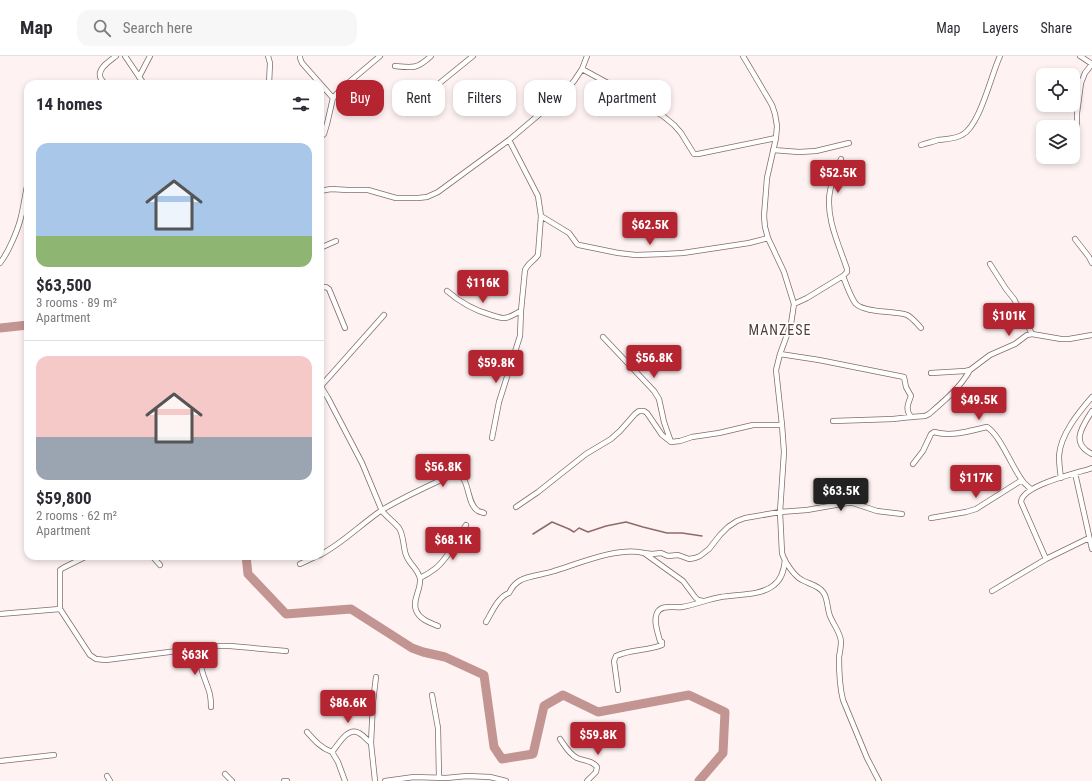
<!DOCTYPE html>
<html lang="en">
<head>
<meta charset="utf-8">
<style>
	:root { --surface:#fff; --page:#f7f7f7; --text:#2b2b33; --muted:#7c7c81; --line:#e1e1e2; --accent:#b52431 }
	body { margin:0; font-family:"Roboto Condensed",sans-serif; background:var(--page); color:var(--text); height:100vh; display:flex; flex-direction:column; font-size:15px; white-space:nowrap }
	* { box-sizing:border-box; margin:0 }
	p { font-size:13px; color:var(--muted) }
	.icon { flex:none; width:22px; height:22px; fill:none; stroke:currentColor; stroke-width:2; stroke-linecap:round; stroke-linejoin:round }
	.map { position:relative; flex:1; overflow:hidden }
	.drawer { position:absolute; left:24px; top:24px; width:300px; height:480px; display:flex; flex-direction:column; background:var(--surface); border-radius:12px; box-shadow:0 2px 6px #0003 }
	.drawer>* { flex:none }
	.banner { position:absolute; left:336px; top:24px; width:380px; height:36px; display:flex; gap:8px }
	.fabs { position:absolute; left:1036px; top:12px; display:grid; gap:8px }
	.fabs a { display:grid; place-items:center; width:44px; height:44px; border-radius:8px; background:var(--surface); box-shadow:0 2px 6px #0003; font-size:20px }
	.price { position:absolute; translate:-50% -34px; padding:0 9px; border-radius:4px; background:var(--accent); color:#fff; font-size:13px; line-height:26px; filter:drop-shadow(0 1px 2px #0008) }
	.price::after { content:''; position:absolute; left:50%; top:24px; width:12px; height:9px; margin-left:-6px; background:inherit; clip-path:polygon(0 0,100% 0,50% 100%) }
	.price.on { background:#222; color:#fff }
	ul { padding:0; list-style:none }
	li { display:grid; align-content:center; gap:8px; height:212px; padding:0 12px }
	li+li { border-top:1px solid var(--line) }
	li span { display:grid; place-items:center; height:124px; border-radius:12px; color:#555 }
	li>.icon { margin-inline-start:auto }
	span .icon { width:72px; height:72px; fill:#fffc; stroke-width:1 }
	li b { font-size:17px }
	h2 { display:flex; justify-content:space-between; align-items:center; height:48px; padding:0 12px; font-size:17px }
	.chip { padding:0 14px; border-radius:12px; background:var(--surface); box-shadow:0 2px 6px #0003; font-size:14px; line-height:36px }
	.chip.on { background:var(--accent); color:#fff }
	header { display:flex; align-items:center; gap:24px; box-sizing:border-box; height:56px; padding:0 20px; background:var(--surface); border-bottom:1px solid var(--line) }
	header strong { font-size:19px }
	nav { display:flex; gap:22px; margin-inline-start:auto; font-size:14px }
	.search { width:280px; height:36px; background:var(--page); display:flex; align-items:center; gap:10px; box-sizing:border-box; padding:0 14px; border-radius:12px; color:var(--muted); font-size:15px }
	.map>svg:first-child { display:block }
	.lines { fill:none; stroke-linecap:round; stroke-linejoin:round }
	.stream { stroke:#8e6b69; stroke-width:1.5 }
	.river { stroke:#c39592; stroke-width:9 }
	.street-casing { stroke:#846c6b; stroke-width:6 }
	.street { stroke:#fff; stroke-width:4.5 }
	.labels { text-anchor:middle; stroke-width:3; stroke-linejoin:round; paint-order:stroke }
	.quarter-label { font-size:14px; letter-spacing:1px; fill:#523d3c; stroke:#fff }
</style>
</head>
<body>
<header>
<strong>Map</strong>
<div class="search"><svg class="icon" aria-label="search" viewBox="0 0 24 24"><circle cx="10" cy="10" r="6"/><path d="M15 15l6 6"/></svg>Search here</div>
<nav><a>Map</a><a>Layers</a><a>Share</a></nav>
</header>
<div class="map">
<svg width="1092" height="725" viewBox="0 0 1092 725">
	<rect width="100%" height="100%" fill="#fef3f2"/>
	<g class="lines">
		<!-- stream -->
		<path class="stream" d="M533 478 552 466 569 473 574 476 579 472 588 476 606 470 626 466 643 471 667 477H682L702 480"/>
		<!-- river -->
		<path class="river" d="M0 272 28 269
			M246 500 248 518 286 558 351 553 412 592 423 596 445 601 484 619 494 691 502 703 533 698 544 650 563 639 598 656 689 639 725 656 723 697 699 725"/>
		<defs>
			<path id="street" d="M125 0 144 28
				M268 0 270 7 269 28
				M300 0V2L302 7 333 42
				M743 0 772 49 775 58 777 70 776 82 767 122 764 160 765 171 768 182 784 216 794 248 791 268 780 298 776 314 782 369 784 396 780 456 782 497C784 505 794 520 802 524 809 528 818 529 823 536 828 542 827 553 830 560 833 568 840 576 841 585 841 590 840 596 839 601 839 615 839 629 843 644L867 702 879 725
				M1080 0 1092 8
				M395 10C413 12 417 13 431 0
				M582 13 628 38 642 44 650 50 656 56 663 60 674 69 681 77 694 98H698L776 82
				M139 21 150 0
				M105 28C103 25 100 23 100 20 98 12 111 4 116 0
				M436 30 473 0
				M320 82 324 78 327 68 333 42 341 33 380 0
				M921 89C927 87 932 86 938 84 946 83 955 83 962 79 980 70 991 19 1000 0
				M1077 90V57L1081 27 1085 17 1092 8
				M773 94 799 96 816 95 849 87
				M320 135 331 133 348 134H368L396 142H418L427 141 438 136 509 84 561 40 574 25 582 13 587 0
				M541 160 569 177 577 188 579 189 618 197 636 199 664 198 683 197 749 187 768 182
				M1075 183 1089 201 1092 207
				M320 192 336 185
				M0 207C8 197 18 174 21 161 24 149 25 138 28 126
				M990 208 1006 233 1014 243 1032 278
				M843 220C846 228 851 242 856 248 865 257 897 255 907 259 913 262 917 268 921 272
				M320 232 326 231 329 233 345 272
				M447 235C461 247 473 254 491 259 495 260 500 262 504 262 510 262 516 257 521 255
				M794 248 807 242 843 220 847 216V213C839 189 825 161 830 135 832 124 837 113 841 103
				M603 281 654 335 659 343 664 366 671 386
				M780 298 819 304 904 321 906 331 911 340C908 348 905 353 911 361
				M931 317 965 315 970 314 990 299 1015 288 1027 279 1032 278 1061 283H1069L1092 279
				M320 329 328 342 362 407 382 455C387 461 394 466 399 472 404 480 403 491 406 499 409 508 419 514 420 523 421 534 412 544 416 554 419 563 430 567 438 570
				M321 330 384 259
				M1092 355C1082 371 1070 387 1092 398
				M833 365 893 363 911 361 925 360 929 358C944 345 960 332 970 314
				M492 382 499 346 520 280 521 255 525 214C528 207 534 205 538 199L541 160 538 140 509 84
				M913 408 923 395 931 378 934 376C951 381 969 375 987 371 1000 379 1012 411 1022 424 1024 428 1028 430 1031 433
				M1075 417 1092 493
				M1061 422C1060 415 1059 407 1059 400 1060 379 1079 356 1092 341
				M516 451 538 436 586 398 611 383 620 375 635 358 639 355H644L647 357 662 379 671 386 680 385 692 381 719 377 753 369H782
				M931 462 966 456 976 453 1022 424
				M644 497 652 498 661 497 668 500 678 499 689 503 695 502 700 500 709 493 720 479 728 471 737 465 745 462 780 456 807 454 847 447H853L877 455 902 458
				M320 499C343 487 361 468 382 454 405 440 430 429 454 418 471 417 465 447 478 455 480 456 482 456 484 457
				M152 500 160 509
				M1046 503 1021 446C1022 429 1078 417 1092 412
				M300 508 317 500
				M420 522C426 519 431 516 436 512 449 501 457 483 466 469
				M992 535 1046 503 1089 482
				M60 553V514L63 512 87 500
				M0 558 60 553 90 599 96 603 106 604 217 590H230L286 595
				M486 566C492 556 498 541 509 537 512 531 515 527 521 524 528 520 546 518 554 515 578 508 619 490 644 497L683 525 695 541 698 544 703 545
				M207 592C197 611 202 614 208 632 210 637 211 644 211 651
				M618 634 614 605 616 600C630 593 647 595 662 589V586L660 585C658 577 653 565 657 557 661 548 674 552 682 551 695 549 708 543 721 541 737 538 761 540 774 529 782 523 784 514 785 504
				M432 639 438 672 439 721
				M307 676C315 685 321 692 332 696L338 706 345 725
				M560 683C565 690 569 698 577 702 584 705 592 704 597 711L596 716 587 725
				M332 696C338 689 348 670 359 677 363 679 367 684 371 687
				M0 705 54 699
				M225 718 232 725
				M107 720 110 725
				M284 725H287
				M375 725 371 687 373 646 376 621
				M385 725 414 721 446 722 467 720 490 721 506 725"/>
		</defs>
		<!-- street casing -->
		<use href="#street" class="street-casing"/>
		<!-- street -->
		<use href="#street" class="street"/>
	</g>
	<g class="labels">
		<!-- quarter labels -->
		<g class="quarter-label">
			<text x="780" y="279">MANZESE</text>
		</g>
	</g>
</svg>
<div class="fabs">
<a><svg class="icon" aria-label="locate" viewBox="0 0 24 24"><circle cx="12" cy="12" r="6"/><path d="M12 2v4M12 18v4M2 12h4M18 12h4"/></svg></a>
<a><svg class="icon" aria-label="layers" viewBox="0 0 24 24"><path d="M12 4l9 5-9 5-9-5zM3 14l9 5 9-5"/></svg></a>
</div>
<b class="price" style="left:838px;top:138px">$52.5K</b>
<b class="price" style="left:650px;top:190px">$62.5K</b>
<b class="price" style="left:483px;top:248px">$116K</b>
<b class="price" style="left:1009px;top:281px">$101K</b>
<b class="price" style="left:654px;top:323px">$56.8K</b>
<b class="price" style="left:496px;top:328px">$59.8K</b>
<b class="price" style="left:979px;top:365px">$49.5K</b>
<b class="price" style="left:443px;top:432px">$56.8K</b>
<b class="price" style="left:976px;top:443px">$117K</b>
<b class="price on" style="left:841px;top:456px">$63.5K</b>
<b class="price" style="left:453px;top:505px">$68.1K</b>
<b class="price" style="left:195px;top:620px">$63K</b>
<b class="price" style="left:348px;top:668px">$86.6K</b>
<b class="price" style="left:598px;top:700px">$59.8K</b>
<div class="banner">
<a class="chip on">Buy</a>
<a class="chip">Rent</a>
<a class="chip">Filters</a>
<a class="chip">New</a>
<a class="chip">Apartment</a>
</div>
<section class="drawer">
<h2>14 homes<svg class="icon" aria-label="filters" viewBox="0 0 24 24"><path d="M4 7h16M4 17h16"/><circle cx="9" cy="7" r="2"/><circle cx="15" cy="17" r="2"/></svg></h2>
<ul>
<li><span style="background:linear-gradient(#a9c7e8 75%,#8fb573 0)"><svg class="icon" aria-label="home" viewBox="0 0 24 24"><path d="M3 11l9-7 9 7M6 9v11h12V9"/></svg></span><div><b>$63,500</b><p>3 rooms · 89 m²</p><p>Apartment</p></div></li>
<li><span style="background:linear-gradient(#f6c9c9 65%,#9aa5b1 0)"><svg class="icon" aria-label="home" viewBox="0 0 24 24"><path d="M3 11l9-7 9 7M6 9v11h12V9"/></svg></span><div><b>$59,800</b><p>2 rooms · 62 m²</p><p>Apartment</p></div></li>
</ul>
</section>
</div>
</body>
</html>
